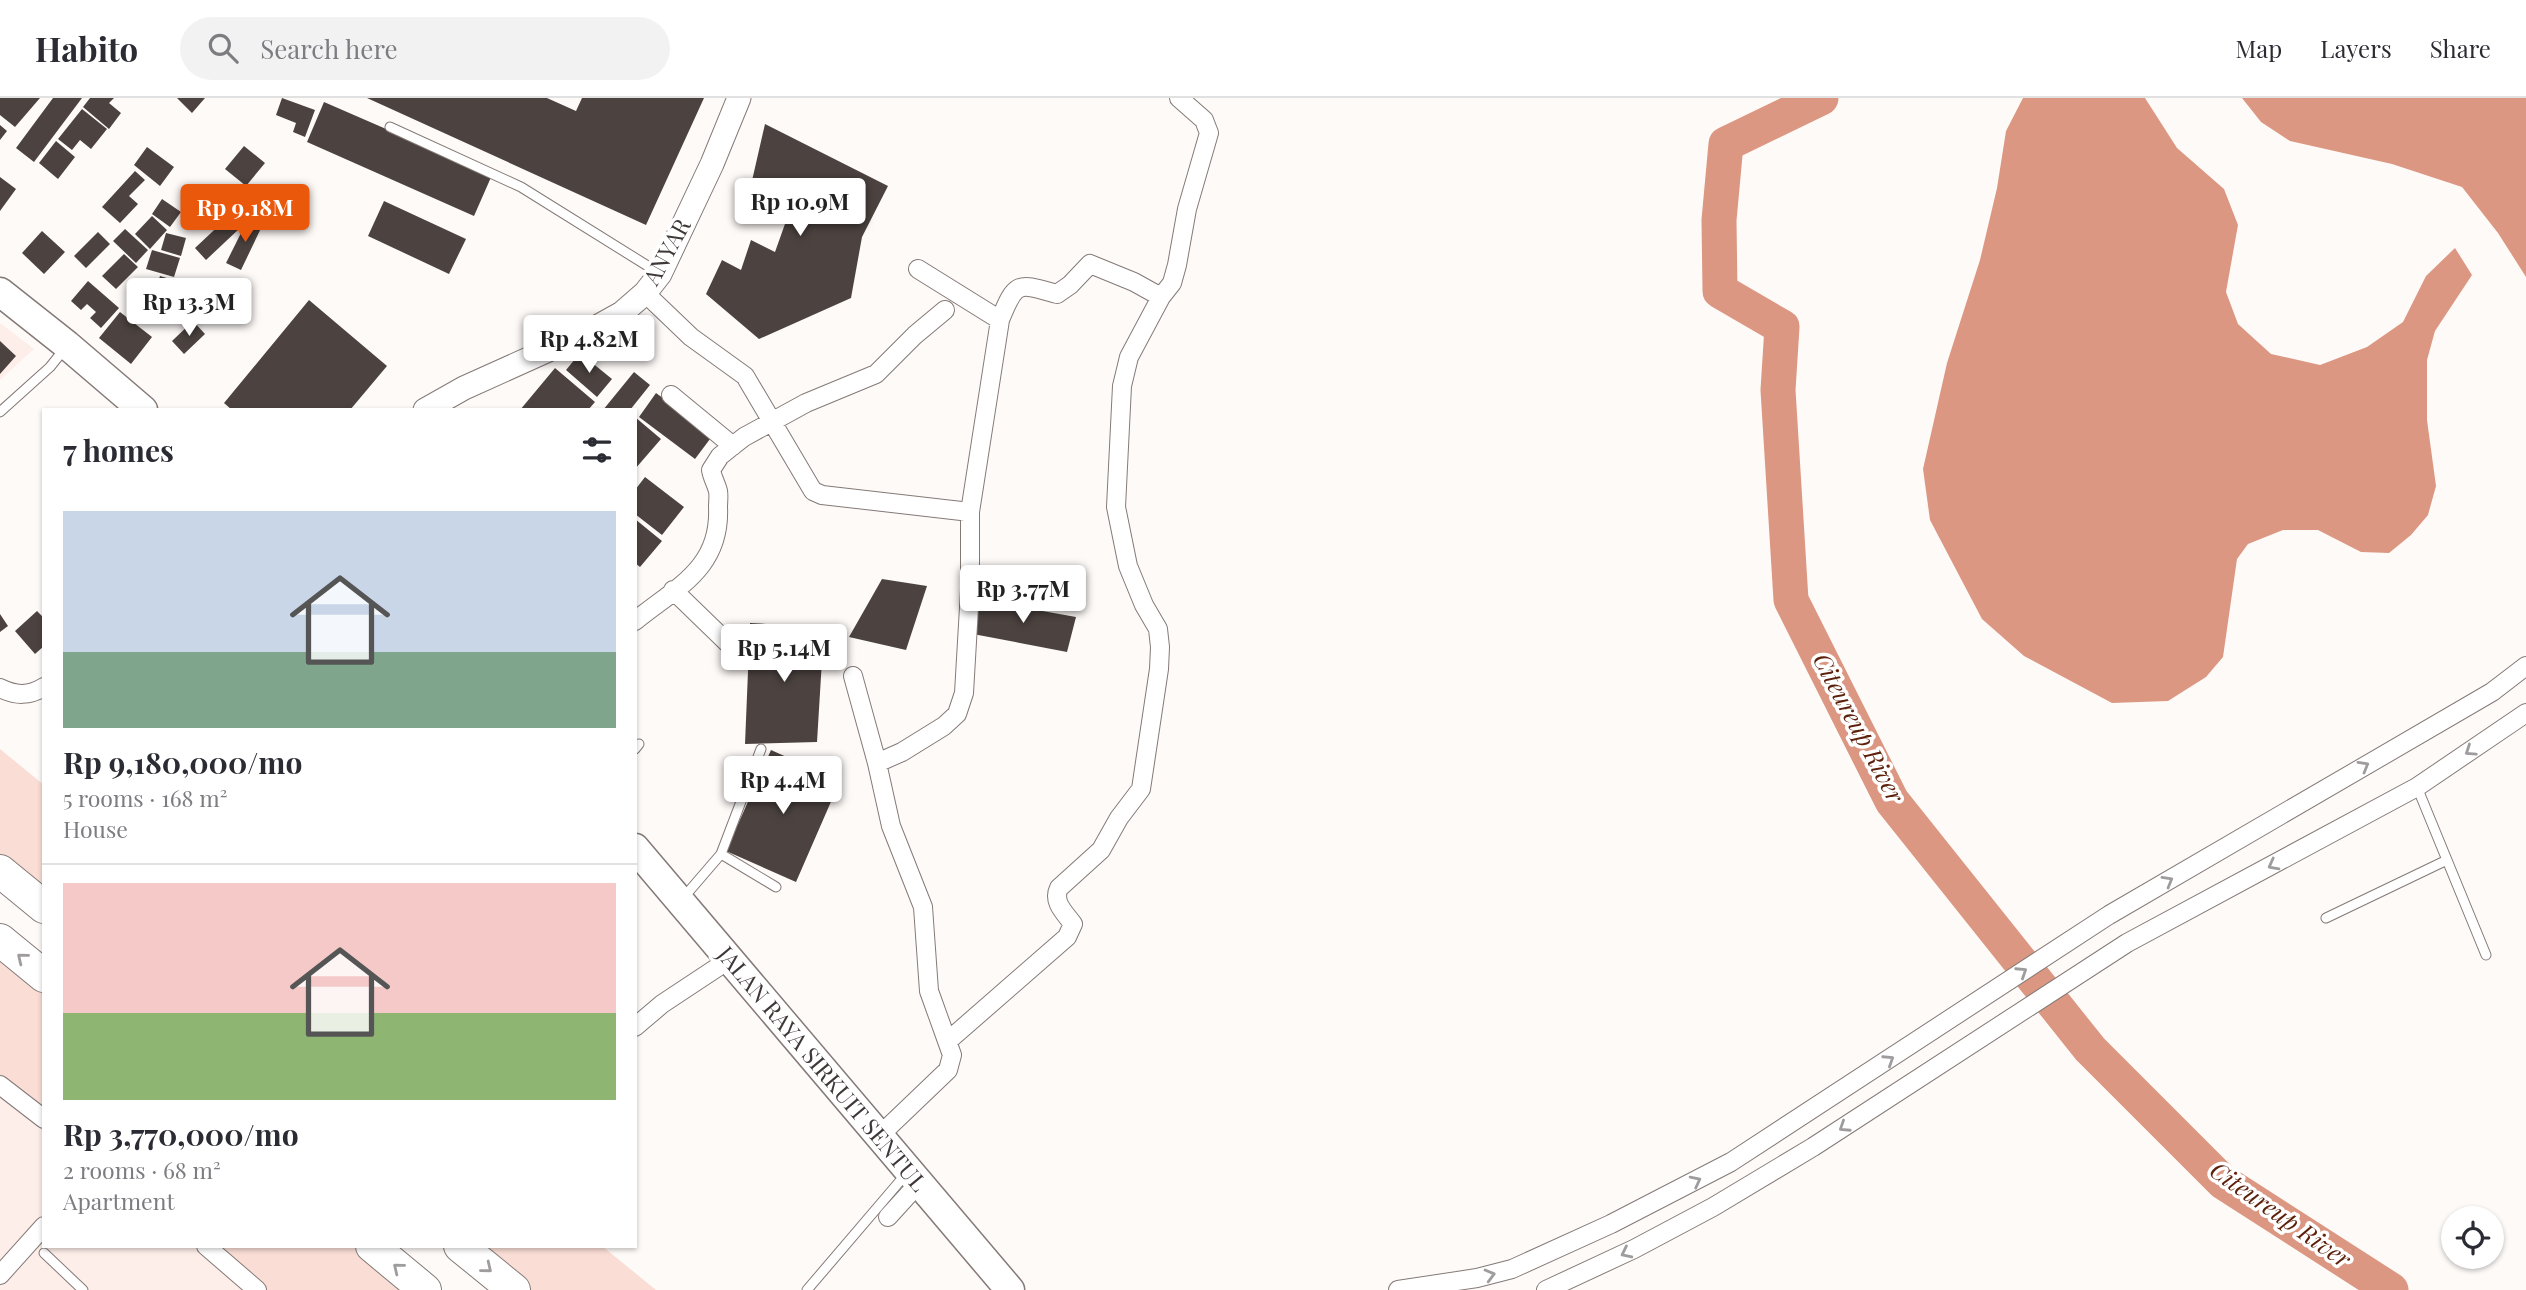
<!DOCTYPE html>
<html lang="en">
<head>
<meta charset="utf-8">
<style>
	:root { --surface:#fff; --page:#f2f2f3; --text:#2b2b33; --muted:#7c7c81; --line:#e1e1e2; --accent:#ea580c }
	body { margin:0; font-family:"Playfair Display",serif; background:var(--page); color:var(--text); height:100vh; display:flex; flex-direction:column; font-size:26px; white-space:nowrap }
	* { box-sizing:border-box; margin:0 }
	p { font-size:23px; color:var(--muted) }
	.icon { flex:none; width:38px; height:38px; fill:none; stroke:currentColor; stroke-width:2; stroke-linecap:round; stroke-linejoin:round }
	.map { position:relative; flex:1; overflow:hidden }
	.side { position:absolute; left:42px; top:310px; width:595px; height:840px; display:flex; flex-direction:column; background:var(--surface); border-radius:0px; box-shadow:0 2px 5px #0004 }
	.side>* { flex:none }
	.tools { position:absolute; left:2441px; top:1108px; display:grid; gap:14px }
	.tools a { display:grid; place-items:center; width:63px; height:63px; border-radius:50%; background:var(--surface); box-shadow:0 2px 5px #0004; font-size:35px }
	.price { position:absolute; translate:-50% -60px; padding:0 16px; border-radius:7px; background:#fff; color:#222; font-size:23px; line-height:46px; filter:drop-shadow(0 2px 4px #0008) }
	.price::after { content:''; position:absolute; left:50%; top:42px; width:21px; height:16px; margin-left:-10px; background:inherit; clip-path:polygon(0 0,100% 0,50% 100%) }
	.price.on { background:var(--accent); color:#fff }
	ul { padding:0; list-style:none }
	li { display:grid; align-content:center; gap:14px; height:371px; padding:0 21px }
	li+li { border-top:2px solid var(--line) }
	li span { display:grid; place-items:center; height:217px; border-radius:0px; color:#555 }
	li>.icon { margin-inline-start:auto }
	span .icon { width:126px; height:126px; fill:#fffc; stroke-width:1 }
	li b { font-size:30px }
	h2 { display:flex; justify-content:space-between; align-items:center; height:84px; padding:0 21px; font-size:30px }
	header { display:flex; align-items:center; gap:42px; box-sizing:border-box; height:98px; padding:0 35px; background:var(--surface); border-bottom:2px solid var(--line) }
	header strong { font-size:33px }
	nav { display:flex; gap:38px; margin-inline-start:auto; font-size:24px }
	.search { width:490px; height:63px; background:var(--page); display:flex; align-items:center; gap:18px; box-sizing:border-box; padding:0 24px; border-radius:38px; color:var(--muted); font-size:26px }
	.map>svg:first-child { display:block }
	.built { fill:#feeee9 }
	.green { fill:#faded5 }
	.water { fill:#dc9782 }
	.lines { fill:none; stroke-linecap:round; stroke-linejoin:round }
	.river { stroke:#dc9782; stroke-width:35 }
	.building { fill:#4c4340 }
	.service-casing { stroke:#847a77; stroke-width:11 }
	.minor-casing { stroke:#847a77; stroke-width:20 }
	.tertiary-casing { stroke:#847a77; stroke-width:25 }
	.primary-casing { stroke:#847a77; stroke-width:31 }
	.motorway-casing { stroke:#847a77; stroke-width:34 }
	.service { stroke:#fff; stroke-width:9 }
	.minor { stroke:#fff; stroke-width:18 }
	.tertiary { stroke:#fff; stroke-width:23 }
	.primary { stroke:#fff; stroke-width:28 }
	.motorway { stroke:#fff; stroke-width:32 }
	.oneway { stroke:#9e9c9c }
	.labels { text-anchor:middle; stroke-width:7; stroke-linejoin:round; paint-order:stroke }
	.street-label { font-size:23px; fill:#3e3938; stroke:#fff }
	.water-label { font-size:24px; font-style:italic; fill:#5d200b; stroke:#fff }
</style>
</head>
<body>
<header>
<strong>Habito</strong>
<div class="search"><svg class="icon" aria-label="search" viewBox="0 0 24 24"><circle cx="10" cy="10" r="6"/><path d="M15 15l6 6"/></svg>Search here</div>
<nav><a>Map</a><a>Layers</a><a>Share</a></nav>
</header>
<div class="map">
<svg width="2526" height="1192" viewBox="0 0 2526 1192">
	<rect width="100%" height="100%" fill="#fefaf8"/>
	<!-- built -->
	<path class="built" d="M0 225 34 251 0 282Z
		M0 977 44 1011V1148H208L258 1192H0Z"/>
	<!-- green -->
	<path class="green" d="M0 651 44 687V809L0 773Z
		M0 842 44 878V1016L0 980Z
		M206 1148H372L425 1192H258Z
		M460 1148H602L656 1192H514Z"/>
	<!-- water -->
	<path class="water" d="M2023 0H2145L2177 50 2224 91 2238 127 2226 194 2238 226 2271 256 2320 267 2367 249 2403 224 2426 178 2455 150 2472 177 2435 233 2427 262V322L2436 388 2428 417 2411 437 2389 455 2361 454 2318 432H2283L2248 446 2237 461 2223 559 2206 579 2168 603 2112 605 2024 558 1982 521 1930 422 1923 371 1947 265 1980 162 1997 90 2006 33Z
		M2242 0H2526V179L2498 135 2462 89 2392 66 2290 43 2261 24Z"/>
	<g class="lines">
		<!-- river -->
		<path class="river" d="M1821 0 1726 46 1719 122 1720 193 1782 229 1778 292 1791 502 1892 703 2090 951 2223 1084 2391 1192"/>
	</g>
	<!-- building -->
	<path class="building" d="M0 0H40L15 29 0 17Z
		M53 0H82L34 64 16 50Z
		M90 0H114L109 5 121 15 109 31 83 9Z
		M177 0H205L192 15Z
		M282 0 315 12 305 39 293 34 296 25 276 17Z
		M367 0H547L576 13 582 0H704L646 127Z
		M324 4 492 77 474 118 307 44Z
		M82 11 107 31 91 51 80 42 72 52 58 41Z
		M765 26 888 88 862 139 851 200 759 241 706 196 722 162 741 172 751 142 775 154 791 109 751 87Z
		M0 27 7 33 0 42Z
		M56 43 75 59 58 81 39 65Z
		M244 48 265 65 246 88 225 71Z
		M147 49 174 69 160 88 134 67Z
		M135 73 145 82 129 98 138 106 120 125 102 109Z
		M0 79 16 91 0 113Z
		M162 101 181 114 170 129 152 116Z
		M384 103 466 141 449 176 368 138Z
		M152 118 167 132 150 151 135 136Z
		M229 118 240 130 206 162 195 150Z
		M249 119 263 126 241 172 226 165Z
		M125 131 148 152 136 165 113 143Z
		M42 133 65 154 44 176 22 155Z
		M98 134 110 146 86 170 74 158Z
		M166 135 186 140 181 158 161 152Z
		M152 152 180 160 174 179 146 171Z
		M124 156 138 169 116 191 102 178Z
		M160 178 177 183 170 207 152 202Z
		M88 183 119 210 101 230 90 220 96 214 87 206 81 212 71 203Z
		M309 202 387 268 350 312H232L224 305Z
		M120 214 152 239 131 266 99 240Z
		M193 223 205 236 184 256 172 243Z
		M0 243 16 258 0 276Z
		M580 255 612 281 597 299 566 272Z
		M555 270 595 304 588 312H520Z
		M634 274 650 287 630 312H603Z
		M656 295 713 337 695 361 639 319Z
		M635 319 661 341 635 371Z
		M645 379 684 409 662 437 635 416V392Z
		M635 421 662 443 640 469 635 465Z
		M882 481 927 488 906 552 849 539Z
		M976 501 1076 519 1067 554 973 536Z
		M37 513 44 520V548L35 556 15 533Z
		M0 516 8 528 0 534Z
		M750 525 824 529 817 644 745 646Z
		M771 652 840 683 796 784 726 753Z"/>
	<g class="lines">
		<defs>
			<path id="service" d="M390 29 521 89 659 175
				M0 314 50 269 66 249
				M635 651 639 646
				M2417 689 2486 857
				M721 756 776 789
				M684 799 721 756 761 651
				M2326 820 2447 762
				M44 1155 83 1192
				M807 1192 906 1076"/>
			<path id="minor" d="M645 195 691 239 745 278 813 393 822 397 970 414
				M1000 222C1016 182 1018 185 1057 196L1070 187 1090 166 1134 184 1161 199
				M671 297 733 348
				M673 492 738 555
				M635 523C677 489 721 470 718 409 718 404 719 398 718 393 716 385 712 379 711 372L720 358 744 339 806 305 876 276 915 237 945 212
				M853 578 877 665
				M0 590C16 598 29 598 44 589
				M635 929 662 906 730 861
				M949 942 1067 839 1073 826C1065 815 1052 804 1059 790L1101 752 1119 720 1141 691 1159 571 1160 549 1158 531 1144 507 1128 468 1116 409 1122 288 1129 259 1161 199 1172 185 1177 167 1187 111 1209 35 1204 22 1179 0
				M0 987 44 1021
				M878 1039 948 972 952 957 929 893 923 809 891 728 877 665 902 654 944 628 957 616 964 595 970 492V414L1000 222 918 171
				M888 1119 918 1086
				M206 1148 257 1192
				M0 1177 44 1128
				M1398 1192 1477 1180 1512 1171 1611 1126 1731 1064 2109 817 2492 594 2526 568
				M1546 1192 1634 1151 1713 1109 1813 1049 2127 845 2417 689 2526 615"/>
			<path id="tertiary" d="M425 312 464 290 586 235 622 215 645 195 660 176 712 66 739 0"/>
			<path id="primary" d="M0 194 67 247 143 312
				M635 750 1010 1192"/>
			<path id="motorway" d="M0 773 44 809
				M0 842 44 878
				M372 1148 425 1192
				M460 1148 514 1192"/>
		</defs>
		<!-- service casing -->
		<use href="#service" class="service-casing"/>
		<!-- minor casing -->
		<use href="#minor" class="minor-casing"/>
		<!-- tertiary casing -->
		<use href="#tertiary" class="tertiary-casing"/>
		<!-- primary casing -->
		<use href="#primary" class="primary-casing"/>
		<!-- motorway casing -->
		<use href="#motorway" class="motorway-casing"/>
		<!-- service -->
		<use href="#service" class="service"/>
		<!-- minor -->
		<use href="#minor" class="minor"/>
		<!-- tertiary -->
		<use href="#tertiary" class="tertiary"/>
		<!-- primary -->
		<use href="#primary" class="primary"/>
		<!-- motorway -->
		<use href="#motorway" class="motorway"/>
	</g>
	<!-- one-way arrows -->
	<defs><path id="oneway-chevron" d="M-2-3.5L2.5 0L-2 3.5" fill="none" stroke-width="1.6" stroke-linecap="round" stroke-linejoin="round" transform="scale(1.75)"/></defs>
	<g class="oneway">
		<use href="#oneway-chevron" transform="translate(2470 653) rotate(146)"/>
		<use href="#oneway-chevron" transform="translate(2364 668) rotate(-30)"/>
		<use href="#oneway-chevron" transform="translate(2273 767) rotate(152)"/>
		<use href="#oneway-chevron" transform="translate(2168 783) rotate(-30)"/>
		<use href="#oneway-chevron" transform="translate(22 860) rotate(-141)"/>
		<use href="#oneway-chevron" transform="translate(2022 874) rotate(-33)"/>
		<use href="#oneway-chevron" transform="translate(1889 962) rotate(-33)"/>
		<use href="#oneway-chevron" transform="translate(1844 1029) rotate(147)"/>
		<use href="#oneway-chevron" transform="translate(1696 1083) rotate(-27)"/>
		<use href="#oneway-chevron" transform="translate(1626 1155) rotate(154)"/>
		<use href="#oneway-chevron" transform="translate(398 1170) rotate(-141)"/>
		<use href="#oneway-chevron" transform="translate(487 1170) rotate(39)"/>
		<use href="#oneway-chevron" transform="translate(1490 1177) rotate(-15)"/>
	</g>
	<g class="labels">
		<!-- street labels -->
		<g class="street-label">
			<text transform="translate(667 154) rotate(-61)" y="8">ANYAR</text>
			<text transform="translate(822 971) rotate(50)" y="8">JALAN RAYA SIRKUIT SENTUL</text>
		</g>
		<!-- water labels -->
		<g class="water-label">
			<text transform="translate(1858 630) rotate(62)" y="8">Citeureup River</text>
			<text transform="translate(2280 1117) rotate(35)" y="8">Citeureup River</text>
		</g>
	</g>
</svg>
<div class="tools">
<a><svg class="icon" aria-label="locate" viewBox="0 0 24 24"><circle cx="12" cy="12" r="6"/><path d="M12 2v4M12 18v4M2 12h4M18 12h4"/></svg></a>
</div>
<b class="price" style="left:800px;top:140px">Rp 10.9M</b>
<b class="price on" style="left:245px;top:146px">Rp 9.18M</b>
<b class="price" style="left:189px;top:240px">Rp 13.3M</b>
<b class="price" style="left:589px;top:277px">Rp 4.82M</b>
<b class="price" style="left:1023px;top:527px">Rp 3.77M</b>
<b class="price" style="left:784px;top:586px">Rp 5.14M</b>
<b class="price" style="left:783px;top:718px">Rp 4.4M</b>
<section class="side">
<h2>7 homes<svg class="icon" aria-label="filters" viewBox="0 0 24 24"><path d="M4 7h16M4 17h16"/><circle cx="9" cy="7" r="2"/><circle cx="15" cy="17" r="2"/></svg></h2>
<ul>
<li><span style="background:linear-gradient(#c9d6e8 65%,#7fa58c 0)"><svg class="icon" aria-label="home" viewBox="0 0 24 24"><path d="M3 11l9-7 9 7M6 9v11h12V9"/></svg></span><div><b>Rp 9,180,000/mo</b><p>5 rooms · 168 m²</p><p>House</p></div></li>
<li><span style="background:linear-gradient(#f6c9c9 60%,#8fb573 0)"><svg class="icon" aria-label="home" viewBox="0 0 24 24"><path d="M3 11l9-7 9 7M6 9v11h12V9"/></svg></span><div><b>Rp 3,770,000/mo</b><p>2 rooms · 68 m²</p><p>Apartment</p></div></li>
</ul>
</section>
</div>
</body>
</html>
